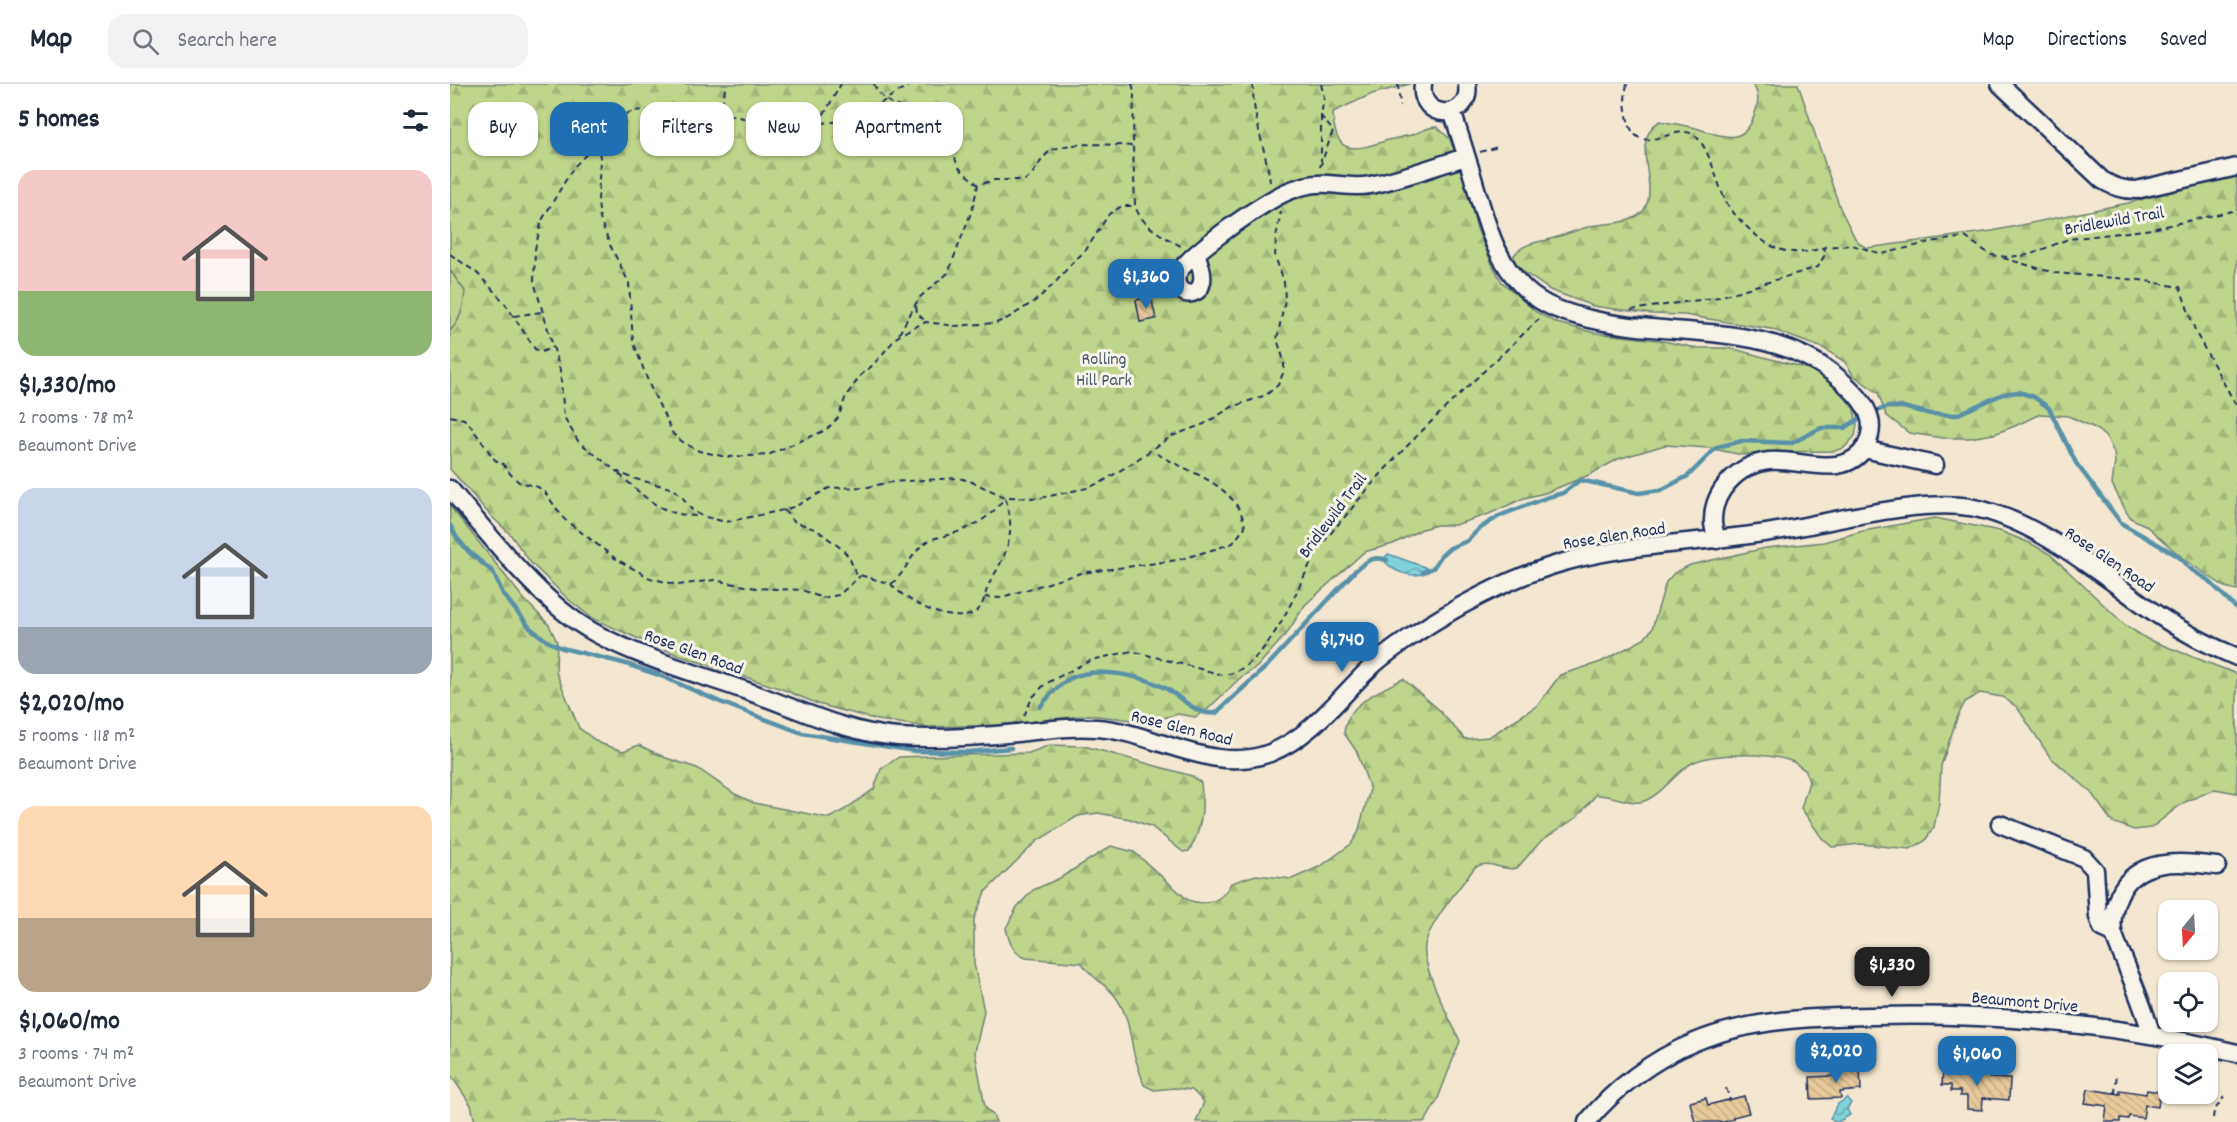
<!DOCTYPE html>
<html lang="en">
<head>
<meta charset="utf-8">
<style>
	:root { --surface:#fff; --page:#f2f2f3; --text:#1f2937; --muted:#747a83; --line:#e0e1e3; --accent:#1f6fb2 }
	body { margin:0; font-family:Dekko,sans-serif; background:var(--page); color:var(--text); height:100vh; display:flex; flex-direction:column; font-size:22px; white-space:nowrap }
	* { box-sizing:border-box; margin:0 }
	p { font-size:20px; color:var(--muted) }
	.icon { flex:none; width:33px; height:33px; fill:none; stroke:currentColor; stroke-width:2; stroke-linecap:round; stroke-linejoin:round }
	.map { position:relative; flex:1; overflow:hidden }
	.details { display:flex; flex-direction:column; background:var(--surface); width:450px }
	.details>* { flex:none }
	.banner { position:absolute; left:18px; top:18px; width:570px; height:54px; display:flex; gap:12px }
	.needle { width:39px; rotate:198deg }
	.buttons { position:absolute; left:1708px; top:816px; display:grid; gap:12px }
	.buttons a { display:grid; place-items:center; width:60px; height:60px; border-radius:12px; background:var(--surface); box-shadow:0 2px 4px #0004; font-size:30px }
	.price { position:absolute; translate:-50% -51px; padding:0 14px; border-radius:12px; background:var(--accent); color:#fff; font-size:20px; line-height:39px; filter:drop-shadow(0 2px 3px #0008) }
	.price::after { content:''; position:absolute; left:50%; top:36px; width:18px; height:14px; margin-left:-9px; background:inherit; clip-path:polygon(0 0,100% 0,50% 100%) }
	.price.active { background:#222; color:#fff }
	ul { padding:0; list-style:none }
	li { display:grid; align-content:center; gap:12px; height:318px; padding:0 18px }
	li span { display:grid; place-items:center; height:186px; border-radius:18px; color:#555 }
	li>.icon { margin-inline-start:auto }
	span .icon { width:108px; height:108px; fill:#fffc; stroke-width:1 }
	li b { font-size:26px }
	h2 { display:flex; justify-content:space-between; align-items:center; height:72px; padding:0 18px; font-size:26px }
	.tag { padding:0 21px; border-radius:18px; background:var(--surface); box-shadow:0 2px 4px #0004; font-size:21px; line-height:54px }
	.tag.active { background:var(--accent); color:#fff }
	header { display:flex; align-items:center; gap:36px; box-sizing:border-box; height:84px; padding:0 30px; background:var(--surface); border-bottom:2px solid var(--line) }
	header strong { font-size:28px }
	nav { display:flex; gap:33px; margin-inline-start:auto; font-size:21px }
	.search { width:420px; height:54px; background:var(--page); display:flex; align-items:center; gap:15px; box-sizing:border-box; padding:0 21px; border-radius:18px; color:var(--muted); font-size:22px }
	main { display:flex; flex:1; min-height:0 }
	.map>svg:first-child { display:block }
	.green { fill:#bfd58b; stroke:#6d8274; stroke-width:1.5 }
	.forest { fill:url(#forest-firs); stroke:#6d8274; stroke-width:1.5 }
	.water { fill:url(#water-waves); stroke:#5891a8; stroke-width:1.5 }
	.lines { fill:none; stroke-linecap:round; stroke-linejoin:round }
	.stream { stroke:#5891a8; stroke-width:4.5 }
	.building { fill:url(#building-back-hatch); stroke:#1b2f5e; stroke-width:1.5 }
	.minor-casing { stroke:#1b2f5e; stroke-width:21 }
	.path { stroke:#1b2f5e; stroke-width:2; stroke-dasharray:6 4.5; stroke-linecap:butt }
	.minor { stroke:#f7f3e8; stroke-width:16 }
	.labels { text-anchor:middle; stroke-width:6; stroke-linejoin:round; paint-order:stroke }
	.street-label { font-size:18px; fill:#1b2f5e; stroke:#f7f3e8 }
	.park-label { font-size:18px; fill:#445869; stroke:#f7f3e8 }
</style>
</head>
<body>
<header>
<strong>Map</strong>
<div class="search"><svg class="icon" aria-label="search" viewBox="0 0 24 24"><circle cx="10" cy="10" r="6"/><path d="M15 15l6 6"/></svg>Search here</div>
<nav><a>Map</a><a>Directions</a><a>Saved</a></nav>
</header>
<main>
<section class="details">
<h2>5 homes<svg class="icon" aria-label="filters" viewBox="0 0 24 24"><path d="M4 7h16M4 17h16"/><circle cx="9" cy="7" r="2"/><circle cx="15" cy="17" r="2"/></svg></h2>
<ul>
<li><span style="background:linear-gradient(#f6c9c9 65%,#8fb573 0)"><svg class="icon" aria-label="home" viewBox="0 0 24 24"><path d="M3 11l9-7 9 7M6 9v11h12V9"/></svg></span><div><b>$1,330/mo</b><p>2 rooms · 78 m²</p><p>Beaumont Drive</p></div></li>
<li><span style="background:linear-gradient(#c9d6e8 75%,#9aa5b1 0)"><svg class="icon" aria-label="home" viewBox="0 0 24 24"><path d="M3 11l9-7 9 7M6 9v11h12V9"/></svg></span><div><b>$2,020/mo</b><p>5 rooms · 118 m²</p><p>Beaumont Drive</p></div></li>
<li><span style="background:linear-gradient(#ffd9b3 60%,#b9a48a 0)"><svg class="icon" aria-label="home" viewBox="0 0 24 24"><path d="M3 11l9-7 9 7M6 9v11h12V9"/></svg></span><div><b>$1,060/mo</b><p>3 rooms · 74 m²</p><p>Beaumont Drive</p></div></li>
</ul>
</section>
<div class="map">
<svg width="1787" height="1038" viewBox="0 0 1787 1038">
	<defs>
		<pattern id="forest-firs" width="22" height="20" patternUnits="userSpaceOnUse" patternTransform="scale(1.5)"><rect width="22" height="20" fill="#bfd58b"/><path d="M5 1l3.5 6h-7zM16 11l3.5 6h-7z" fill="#a4b77a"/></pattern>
		<pattern id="water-waves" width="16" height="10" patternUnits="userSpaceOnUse" patternTransform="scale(1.5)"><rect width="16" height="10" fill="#81d2da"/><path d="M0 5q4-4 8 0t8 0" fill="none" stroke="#69abb4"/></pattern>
		<pattern id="building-back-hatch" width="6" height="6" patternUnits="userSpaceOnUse" patternTransform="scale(1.5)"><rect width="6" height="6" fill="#e9ca9b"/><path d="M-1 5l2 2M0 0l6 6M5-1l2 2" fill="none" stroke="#c7ae88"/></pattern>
	</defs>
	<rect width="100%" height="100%" fill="#f3e7d1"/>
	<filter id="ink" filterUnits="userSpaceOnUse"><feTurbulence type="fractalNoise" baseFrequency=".0167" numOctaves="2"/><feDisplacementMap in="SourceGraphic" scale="12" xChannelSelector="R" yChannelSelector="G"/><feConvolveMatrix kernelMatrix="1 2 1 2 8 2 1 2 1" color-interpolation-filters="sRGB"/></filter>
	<g filter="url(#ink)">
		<!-- green -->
		<path class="green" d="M0 186 15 207C14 222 11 237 0 247Z"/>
		<!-- forest -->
		<path class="forest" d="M0 0H960L922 10 883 28C884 72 903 68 938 56 946 54 953 53 961 51 971 48 976 43 987 43L1000 55 1016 101 1027 145 1043 182 1052 198 1086 228 1107 239 1145 249 1208 256 1247 264H1280L1359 285 1374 291 1383 298 1404 325 1407 341 1405 352 1394 364 1384 367 1314 368 1293 371 1258 364 1215 361 1168 375 1139 391 1095 409 1074 414 1039 430 1005 441H987L972 445 943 460 914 468 855 521 837 549 807 583 790 594 758 625 745 633 728 630 699 638 639 631 549 641 478 643 428 636 368 620 332 605 228 571 189 555 142 534 118 515 81 479 60 450 40 431 0 385V247C11 237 14 222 15 207L0 186Z
			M1302 0H1348L1390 124 1405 154 1410 160 1417 164 1542 147 1678 119 1787 90V506L1775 503 1735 476 1695 441 1682 435 1677 429 1662 400 1665 378 1664 369 1657 354 1645 344 1618 332 1590 330 1565 342 1544 350 1519 354H1493L1459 349 1436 331 1428 309 1403 291 1395 278 1375 265 1321 245 1234 231 1202 230 1143 222 1100 206 1074 188 1065 178 1064 171C1073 160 1084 159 1097 156 1112 152 1126 146 1141 142 1157 139 1181 141 1193 127 1212 103 1177 57 1210 37 1221 39 1232 41 1242 43 1272 51 1295 66 1306 26 1309 17 1309 8 1302 0Z
			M0 422 73 514 99 541 107 558 106 588 129 644 149 659 173 667 189 661 216 674 247 684 285 710 304 719 379 734 394 726 424 705 431 685 449 673 579 669 600 661 634 662 742 692 751 699C754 724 752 746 739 767L733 768 702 743 680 735 648 729 628 732 587 757 535 808 524 835V880L534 927 525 968 535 1023 543 1031 546 1038H25L21 1021 0 990Z
			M1485 434 1550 447 1580 459 1600 470 1675 541 1697 555 1787 590V709L1765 705 1733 719 1701 744 1684 746 1662 738 1640 707 1600 673 1567 623 1552 613 1530 609 1515 618 1507 634 1491 682 1489 719 1484 743 1475 757 1460 765 1411 760 1382 763 1372 754 1351 724 1359 698 1356 687C1352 684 1346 679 1341 677 1318 669 1263 668 1242 679 1224 689 1211 713 1191 718 1178 720 1161 710 1146 711L1127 733 1091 757 1067 784C1051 788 1041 775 1025 783 1011 802 979 839 975 861 971 883 1000 935 1010 957L987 1017 975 1038H746L754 1018 742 1006 724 1004 704 1006 694 1001C691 991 687 980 684 970 680 950 678 929 665 912 656 900 639 892 632 879L576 874C562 869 559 857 556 844L567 823 583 806 610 794 661 762 684 768 738 816C757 823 772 817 781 799L806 791 842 795 871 782 901 760 908 749 920 705 907 668 894 649C897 619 929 607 953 595L986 623 1015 655 1039 653 1088 621 1110 591 1151 578 1194 555 1202 545 1216 498 1224 489 1240 481 1316 464 1374 458 1413 447Z"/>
		<!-- water -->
		<path class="water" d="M938 470 975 483 978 488C963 495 943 489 933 475Z
			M1397 1014 1401 1019 1397 1025 1400 1031 1388 1038H1384L1380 1034 1388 1020Z"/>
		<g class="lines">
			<!-- stream -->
			<path class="stream" d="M1422 329 1437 323H1453L1481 330 1506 331 1553 310 1569 308 1584 313 1599 324 1626 379 1671 439 1728 472 1739 484 1758 496 1787 525
				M0 441 7 454 19 468 43 488 53 510 80 544 97 557 112 564 173 579 209 591 270 618 352 649 465 667 518 668 561 664
				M973 488 983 484 991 472 1000 464 1017 457 1029 445 1049 432 1098 413 1113 409 1130 396 1189 409 1211 406 1238 392 1267 363 1292 357 1342 359 1371 344H1394L1414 332
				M590 623C599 612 608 601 621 594 646 582 694 592 717 605 732 614 747 632 766 629L817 582 905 487C916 478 922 471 937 476"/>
		</g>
		<!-- building -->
		<path class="building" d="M701 213 706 235 690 238 686 216Z
			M1410 983 1411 1006 1390 1008 1391 1014 1361 1015 1360 993 1383 992V988H1392V985Z
			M1493 985 1508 986 1507 989 1534 990V992H1539V994L1560 995 1559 1016 1533 1014 1532 1026 1517 1025V1012H1510V1007H1501V1001H1492Z
			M1638 1005 1670 1010V1006L1696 1010 1697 1006 1710 1008 1708 1023 1695 1021 1693 1034 1679 1032 1678 1035 1670 1034V1038H1655L1657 1022 1635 1019Z
			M1294 1012 1299 1029 1283 1033V1035L1274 1038H1245L1240 1018 1256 1014 1258 1021Z"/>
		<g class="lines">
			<defs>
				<path id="minor" d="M973 0C968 38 1023 37 1017 0
					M1550 0 1652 96C1664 103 1673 106 1686 106L1787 83
					M1002 27C1010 52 1018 76 1025 101 1037 140 1045 176 1075 205 1094 223 1116 229 1140 235 1223 255 1322 235 1391 296 1403 307 1416 319 1420 335 1422 344 1420 354 1416 362 1395 397 1350 374 1319 377 1289 380 1262 407 1263 438 1263 444 1266 450 1267 456
					M746 171C769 219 721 217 727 192 731 177 784 140 799 130 823 114 849 97 879 100 893 101 906 104 920 101 952 95 985 82 1016 73
					M1414 365 1485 381
					M0 405C35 446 79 503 123 535 168 568 243 588 297 607 346 624 396 649 448 653 488 656 528 653 567 649 594 646 620 642 647 644 705 648 762 691 820 669 862 652 887 616 918 586 932 572 949 561 965 550 1004 524 1054 497 1098 483 1172 458 1257 460 1333 446 1386 437 1468 415 1520 423 1587 435 1653 493 1708 531 1733 548 1760 562 1787 573
					M1550 740 1634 774 1645 786 1648 833 1652 844 1663 849
					M1702 951C1695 929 1687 908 1678 886 1674 874 1666 860 1663 847 1661 834 1664 823 1669 811 1687 772 1731 778 1767 782
					M1137 1038C1165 1004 1203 975 1245 958 1300 935 1364 933 1423 932 1546 929 1668 940 1787 969"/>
			</defs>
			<!-- minor casing -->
			<use href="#minor" class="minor-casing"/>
			<!-- path -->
			<path class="path" d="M424 0C433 24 457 22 476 34 485 40 498 51 503 60 507 67 503 74 508 82 513 89 522 95 528 101L544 96H575C586 89 589 76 599 68 617 56 662 61 683 62
				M462 0C435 13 421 32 389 37 373 40 358 39 342 40 335 40 327 43 320 42 306 40 293 32 279 31 267 30 256 38 244 37 224 35 206 23 185 27 170 30 162 42 156 54L148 58 123 84 92 136 85 165 84 198 110 286 114 333 128 357 166 387 182 394 224 405 233 414 243 427 252 432 276 438 334 426 346 422 379 404 418 403 441 398 508 394 520 397 555 413 590 414 637 404 652 398 679 381 722 352 754 340 782 323 816 311 828 301 834 287V277L827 255 835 216 834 198 825 172 826 153 831 128
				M682 0 684 6 683 62 685 122C692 143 714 152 732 163
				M803 0C802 34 816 65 820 98
				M948 0 950 22
				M1177 0C1174 14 1175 23 1178 36 1188 78 1226 37 1244 51 1259 62 1266 96 1274 113 1278 124 1288 134 1296 142 1320 166 1341 175 1375 163
				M270 31 276 0
				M871 32V77
				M366 39 376 27 391 0
				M148 58 150 74 148 118 150 135 160 161 179 199 183 257 199 300 223 350 234 359 249 367 276 373 318 371 376 346 388 334 396 312 411 291 423 281 447 253 462 244 476 238 505 242 546 239 558 234 585 217 604 200 622 179 636 166 659 130 672 122H685
				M1030 68 1048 63
				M870 83 883 47 871 32 874 13 871 0
				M0 170 27 189 54 218 85 265 91 268 104 263
				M1553 174 1605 189 1690 196 1730 203 1746 249 1787 323
				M466 222 467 229 476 238
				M1181 226 1269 213 1368 183 1374 172 1375 163 1402 161 1432 170 1481 158 1515 153 1541 171 1557 173 1579 171 1618 155 1702 145 1787 126
				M64 232 91 228
				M449 250 469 214 498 189 522 126 528 101
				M0 332 14 335 20 341 45 376 52 379 63 393 69 398 88 403 94 407 114 435 166 475 200 494 228 501 264 496 306 504 352 506 372 514 389 511 410 492
				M169 390C196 414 211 432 249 432
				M334 426 343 437 367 446 392 465 399 473 406 490 441 500C455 490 460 471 473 461 479 455 486 454 494 452 518 446 541 435 555 413
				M441 500C456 518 501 541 524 529 533 524 534 514 537 505 540 496 546 489 550 480 562 457 563 438 555 413
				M535 513 549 514 631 489 728 476 765 465 783 459 795 443C788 399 736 388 704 368
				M574 632 582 614 595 600 641 576 682 567 773 591C818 587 846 504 866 469 875 455 887 442 898 429 954 358 1025 297 1090 234
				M1368 986 1390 981 1393 985
				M1538 992 1539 974
				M1276 1004 1280 1016
				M1665 1009 1667 989
				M1763 1034 1764 1027 1774 1013"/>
			<!-- minor -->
			<use href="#minor" class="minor"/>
		</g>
	</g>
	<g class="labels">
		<!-- street labels -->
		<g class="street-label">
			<text transform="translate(1664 136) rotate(-10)" y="6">Bridlewild Trail</text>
			<text transform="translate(882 431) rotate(-53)" y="6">Bridlewild Trail</text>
			<text transform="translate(1164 451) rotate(-9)" y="6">Rose Glen Road</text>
			<text transform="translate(1660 475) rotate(34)" y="6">Rose Glen Road</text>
			<text transform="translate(244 567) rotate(20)" y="6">Rose Glen Road</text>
			<text transform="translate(732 643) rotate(14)" y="6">Rose Glen Road</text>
			<text transform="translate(1575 917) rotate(5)" y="6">Beaumont Drive</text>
		</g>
		<!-- park labels -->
		<g class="park-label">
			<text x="654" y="280">Rolling<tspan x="654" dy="21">Hill Park</tspan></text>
		</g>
	</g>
</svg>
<div class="buttons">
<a><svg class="needle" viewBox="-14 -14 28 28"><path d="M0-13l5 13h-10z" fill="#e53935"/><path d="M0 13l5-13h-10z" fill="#747a83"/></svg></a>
<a><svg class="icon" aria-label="locate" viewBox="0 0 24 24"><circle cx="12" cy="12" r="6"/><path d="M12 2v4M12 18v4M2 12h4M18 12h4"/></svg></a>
<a><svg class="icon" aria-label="layers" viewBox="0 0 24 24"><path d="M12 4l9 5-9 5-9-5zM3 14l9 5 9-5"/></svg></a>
</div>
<b class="price" style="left:696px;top:226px">$1,360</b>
<b class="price" style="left:892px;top:589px">$1,740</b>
<b class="price active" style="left:1442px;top:914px">$1,330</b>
<b class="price" style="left:1386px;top:1000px">$2,020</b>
<b class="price" style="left:1527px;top:1003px">$1,060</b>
<div class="banner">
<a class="tag">Buy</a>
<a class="tag active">Rent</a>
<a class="tag">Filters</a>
<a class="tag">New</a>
<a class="tag">Apartment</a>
</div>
</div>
</main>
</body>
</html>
